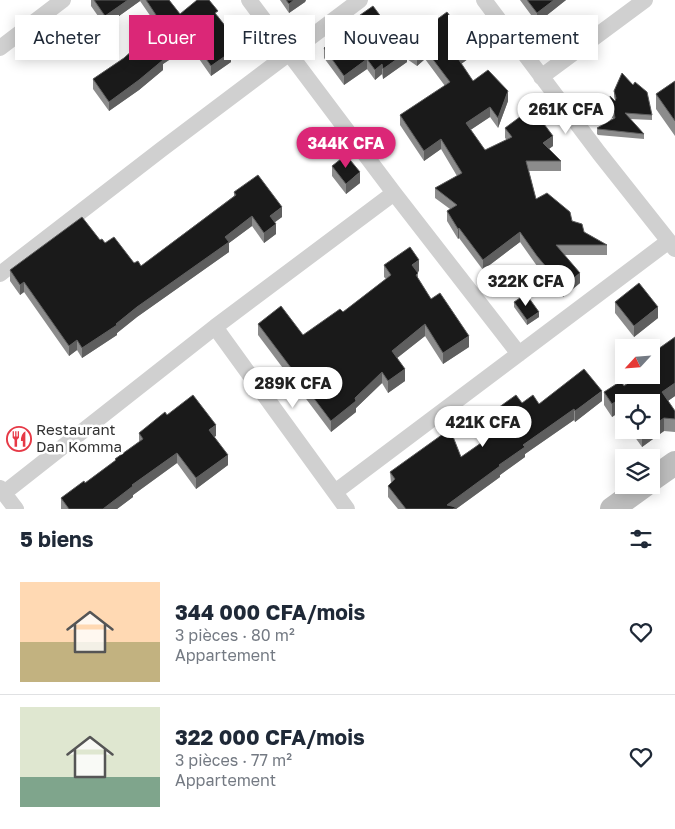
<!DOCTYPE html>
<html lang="fr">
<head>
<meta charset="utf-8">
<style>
	:root { --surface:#fff; --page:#f6f6f7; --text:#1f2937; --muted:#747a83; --line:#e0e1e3; --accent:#db2777 }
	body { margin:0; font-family:"Golos Text",sans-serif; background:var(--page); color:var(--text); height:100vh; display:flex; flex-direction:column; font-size:19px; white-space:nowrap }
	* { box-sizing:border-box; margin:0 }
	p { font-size:16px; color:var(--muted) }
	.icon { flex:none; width:28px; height:28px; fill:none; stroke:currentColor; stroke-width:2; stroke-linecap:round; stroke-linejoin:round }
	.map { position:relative; height:509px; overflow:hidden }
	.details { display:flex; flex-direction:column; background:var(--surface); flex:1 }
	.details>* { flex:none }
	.banner { position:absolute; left:15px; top:15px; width:645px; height:45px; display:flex; gap:10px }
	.needle { width:32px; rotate:244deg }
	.fabs { position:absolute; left:615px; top:339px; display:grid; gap:10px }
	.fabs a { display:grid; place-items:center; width:45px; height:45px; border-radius:0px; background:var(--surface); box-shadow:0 2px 12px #0003; font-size:25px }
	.price { position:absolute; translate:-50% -42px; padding:0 11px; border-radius:18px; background:#fff; color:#222; font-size:16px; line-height:32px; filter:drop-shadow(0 1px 2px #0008) }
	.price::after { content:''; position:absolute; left:50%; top:30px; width:15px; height:11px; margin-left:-8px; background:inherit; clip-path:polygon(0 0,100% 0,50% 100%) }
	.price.active { background:var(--accent); color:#fff }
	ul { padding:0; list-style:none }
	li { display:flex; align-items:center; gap:15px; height:125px; padding:0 20px }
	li+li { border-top:1px solid var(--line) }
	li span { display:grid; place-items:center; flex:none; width:140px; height:100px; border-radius:0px; color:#555 }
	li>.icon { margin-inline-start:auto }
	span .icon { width:60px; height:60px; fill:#fffc; stroke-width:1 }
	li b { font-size:21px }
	h2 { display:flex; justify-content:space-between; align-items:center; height:60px; padding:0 20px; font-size:21px }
	.chip { padding:0 18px; border-radius:0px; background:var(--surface); box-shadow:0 2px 12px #0003; font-size:18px; line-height:45px }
	.chip.active { background:var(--accent); color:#fff }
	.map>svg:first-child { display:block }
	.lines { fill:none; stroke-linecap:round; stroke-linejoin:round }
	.street { stroke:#d0d0d0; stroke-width:16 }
	.secondary { stroke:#bdbdbd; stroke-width:24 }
	.wall { fill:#8c8c8c }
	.shaded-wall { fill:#5f5f5f }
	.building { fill:#1a1a1a; stroke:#5f5f5f }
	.labels { text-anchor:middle; stroke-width:5; stroke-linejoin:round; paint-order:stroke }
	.poi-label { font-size:15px; fill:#333; stroke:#fff; text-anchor:start }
</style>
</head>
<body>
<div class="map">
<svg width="675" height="509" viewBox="0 0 675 509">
	<rect width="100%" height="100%" fill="#fff"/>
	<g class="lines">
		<!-- street -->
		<path class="street" d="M249 0 394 193 519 354
			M484 0 599 153 675 249
			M0 48 63 0
			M541 77 645 0
			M0 274 162 149 360 0
			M215 327 347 509
			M0 488 16 509
			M335 492 669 241
			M4 493 215 327 394 193"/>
		<!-- secondary -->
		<path class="secondary" d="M651 480 675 463
			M612 509 645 485"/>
	</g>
	<!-- wall -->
	<path class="wall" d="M91 0H169L180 14 218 16 234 47 229 49 231 62 211 76 190 46 163 64V70L139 90 109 111 93 89V79L124 58 158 27 140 1 105 26 91 6Z
		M280 0H306L305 2 289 13Z
		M520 0H566L537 23Z
		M353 20 402 45 472 56 461 64 473 81 508 101 498 128 490 117 470 130 485 150 507 140 505 138V128L553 146 549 149 561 161V171H529L536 199 572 221 584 232 607 245V255H564L580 283 563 297 537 266 520 242 483 270 459 238 458 239 447 221V211L450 209 435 198V188L457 176 441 149 424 161 400 125V115L445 86 425 59 417 66 407 59V62L383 79 382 74 375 80 367 69 344 85 324 58V48L353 26Z
		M675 81V136L656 109V94Z
		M614 91 652 115V120L630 119 644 134V139L598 135 597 134V128L614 118H610V112L612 108 610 96 615 101V100L614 97Z
		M332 166 360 183 346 194 332 176Z
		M234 192 282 217 274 222 276 234 264 243 252 226 229 243V252L137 317 117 333V335L82 358 77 350 69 356 24 292 20 295 10 281V270L100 240 134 263 141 266 234 196Z
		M384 265 419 271 418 272V279L431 299 469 347 443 364 425 336 397 358 405 381 388 393 382 383 356 408V412L331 432 258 335V324L303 335 343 312 386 279 384 277Z
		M514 302 539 317 527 325 514 307Z
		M615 302 658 318 634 337 615 313Z
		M675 337V396L668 401 675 419V432L664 431 642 447 632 433 629 434 626 430H651L624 402V427L615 415 612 417 604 405V392L651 375Z
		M602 401 575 422 574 420 525 454V457L500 475V477L456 509H398L388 497V486L391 483 390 472 461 457 491 436V429L494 427 491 423V413L522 403 539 404Z
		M167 415 216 436H214L228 465 196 489 177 463 133 495V497L117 509H61V498L85 483 115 461V459L139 442V433Z"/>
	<!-- shaded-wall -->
	<path class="shaded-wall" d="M128 0H140V1L105 26V16Z
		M294 0H306L305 2 289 13V4Z
		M554 0H566L537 23V13Z
		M190 36V46L163 64V70L139 90 109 111V102L159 56Z
		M234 37V47L225 53V43Z
		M472 46V56L457 67V57Z
		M425 49V59L417 66V56Z
		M231 52V62L211 76V66Z
		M407 52V62L383 79V69Z
		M367 59V69L344 85V76Z
		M382 64V74L375 80V70Z
		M508 91V101L498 128V118Z
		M490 107V117L466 133V123Z
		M553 136V146L543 153V143Z
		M441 139V149L424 161V151Z
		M360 172V183L346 194V184Z
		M282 207V217L270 226V216Z
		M252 216V226L229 243V252L137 317 117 333V335L82 358V348L116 324 225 237Z
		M276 224V234L264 243V233Z
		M459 228V238L458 239V229Z
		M520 232V242L483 270V260Z
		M419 260V271L412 276V265Z
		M580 273V283L563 297V287Z
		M24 282V292L20 295V285Z
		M658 307V318L634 337V326Z
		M539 312V317L527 325V320Z
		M425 324V336L392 362V351Z
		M469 336V347L443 364V353Z
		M77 340V350L69 356V346Z
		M405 369V381L388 393V381Z
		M382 372V383L356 408V412L331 432V421Z
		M675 383V396L662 405V392Z
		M602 391V401L575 422V411Z
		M615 402V415L612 417V404Z
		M574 409V420L525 454V457L500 475V477L456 509H447V505L499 465 523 445Z
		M664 418V431L642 447V434L647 430H651V427Z
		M216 425V436L209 440V430Z
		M629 430H632V433L629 434Z
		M177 453V463L133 495V497L117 509H103L132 485Z
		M228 455V465L196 489V478Z"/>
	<!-- building -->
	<path class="building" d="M94 0H128L105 16Z
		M146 0H169L180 14 197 0H209L218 11 215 13 234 37 225 43 231 52 211 66 190 36 159 56 163 60 139 80 109 102 93 79 124 58 162 24Z
		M286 0H294L289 4Z
		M527 0H554L537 13Z
		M373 6 402 45 447 12 472 46 457 57 473 81 488 70 508 91 498 118 490 107 466 123 485 150 512 137 505 128 532 108 553 136 543 143 561 161H526L536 199 547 193 570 212 572 221 582 224 584 232 607 245H556L580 273 563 287 537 256 520 232 483 260 459 228 458 229 447 211 457 205 435 188 462 173 441 139 424 151 400 115 450 82 425 49 417 56 403 47 407 52 383 69 382 64 375 70 367 59 344 76 324 48 356 24 353 20Z
		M622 73 633 85 635 82 647 92 652 115 625 113 644 134 598 129 597 128 615 118 614 112H610L612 106 610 96 615 101 616 98 614 91Z
		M675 81V121L656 94Z
		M346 155 360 172 346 184 332 166Z
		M258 175 282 207 270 216 276 224 264 233 252 216 225 237 229 242 137 307 116 324 117 325 82 348 77 340 69 346 24 282 20 285 10 270 82 217 100 240 102 239 105 243 114 237 134 263 138 261 141 266 236 195 234 192Z
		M410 247 419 260 412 265 418 273 416 275 431 299 440 293 469 336 443 353 425 324 392 351 405 369 388 381 382 372 355 398 356 401 331 421 258 324 281 306 303 335 340 309 343 312 391 275 384 265Z
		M639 283 658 307 634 326 615 302Z
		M526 294 539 312 527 320 514 302Z
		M675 337V383L662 392 675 411V419L664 418 651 427V402H624V414L615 402 612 404 604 392 621 381 624 386 639 375H651V354Z
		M584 369 602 391 575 411 574 409 523 445 525 447 499 465 500 466 447 505 456 507 453 509H406L388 486 395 479 390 472 450 429 461 457 494 434 491 429 499 424 491 413 516 395 522 403 533 395 539 404Z
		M193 395 216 425 209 430 228 455 196 478 177 453 132 485 133 486 103 509H69L61 498 84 481 85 483 116 460 115 459 143 439 139 433 165 412 167 415Z
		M639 430H647L642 434Z"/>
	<!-- icons -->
	<defs>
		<symbol id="restaurant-ring" viewBox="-11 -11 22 22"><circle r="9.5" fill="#fff" stroke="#e63946" stroke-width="1.5"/><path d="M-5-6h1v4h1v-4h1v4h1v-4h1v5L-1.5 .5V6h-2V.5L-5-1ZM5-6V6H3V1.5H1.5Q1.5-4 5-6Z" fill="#e63946"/></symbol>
	</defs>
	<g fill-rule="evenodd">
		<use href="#restaurant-ring" x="5" y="425" width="28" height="28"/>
	</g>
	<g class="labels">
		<!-- poi labels -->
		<g class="poi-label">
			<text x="36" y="435">Restaurant<tspan x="36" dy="17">Dan Komma</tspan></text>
		</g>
	</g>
</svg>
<div class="fabs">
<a><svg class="needle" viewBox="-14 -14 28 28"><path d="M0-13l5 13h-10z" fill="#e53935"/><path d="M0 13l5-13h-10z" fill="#747a83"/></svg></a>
<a><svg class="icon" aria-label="locate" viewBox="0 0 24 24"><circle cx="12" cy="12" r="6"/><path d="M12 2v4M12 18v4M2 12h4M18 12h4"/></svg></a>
<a><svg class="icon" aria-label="layers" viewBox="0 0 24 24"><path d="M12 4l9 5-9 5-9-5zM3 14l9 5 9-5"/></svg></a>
</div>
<b class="price" style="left:566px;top:135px">261K CFA</b>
<b class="price active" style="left:346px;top:169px">344K CFA</b>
<b class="price" style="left:526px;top:307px">322K CFA</b>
<b class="price" style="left:293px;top:409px">289K CFA</b>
<b class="price" style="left:483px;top:448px">421K CFA</b>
<div class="banner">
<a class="chip">Acheter</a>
<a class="chip active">Louer</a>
<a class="chip">Filtres</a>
<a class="chip">Nouveau</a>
<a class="chip">Appartement</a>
</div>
</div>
<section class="details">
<h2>5 biens<svg class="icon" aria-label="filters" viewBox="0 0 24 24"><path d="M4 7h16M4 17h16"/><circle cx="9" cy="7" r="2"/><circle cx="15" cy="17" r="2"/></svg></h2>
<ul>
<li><span style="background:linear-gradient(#ffd9b3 60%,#c2b280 0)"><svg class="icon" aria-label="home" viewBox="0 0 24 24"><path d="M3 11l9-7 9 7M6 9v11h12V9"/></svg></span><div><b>344 000 CFA/mois</b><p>3 pièces · 80 m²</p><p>Appartement</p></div><svg class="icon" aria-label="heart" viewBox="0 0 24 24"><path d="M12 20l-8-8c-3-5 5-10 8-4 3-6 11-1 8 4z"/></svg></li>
<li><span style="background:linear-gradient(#dfe7d0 70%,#7fa58c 0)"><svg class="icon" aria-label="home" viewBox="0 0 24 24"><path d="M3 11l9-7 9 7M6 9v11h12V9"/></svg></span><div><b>322 000 CFA/mois</b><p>3 pièces · 77 m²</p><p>Appartement</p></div><svg class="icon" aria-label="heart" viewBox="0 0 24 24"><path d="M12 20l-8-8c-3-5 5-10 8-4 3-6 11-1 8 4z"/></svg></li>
</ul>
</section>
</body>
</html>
